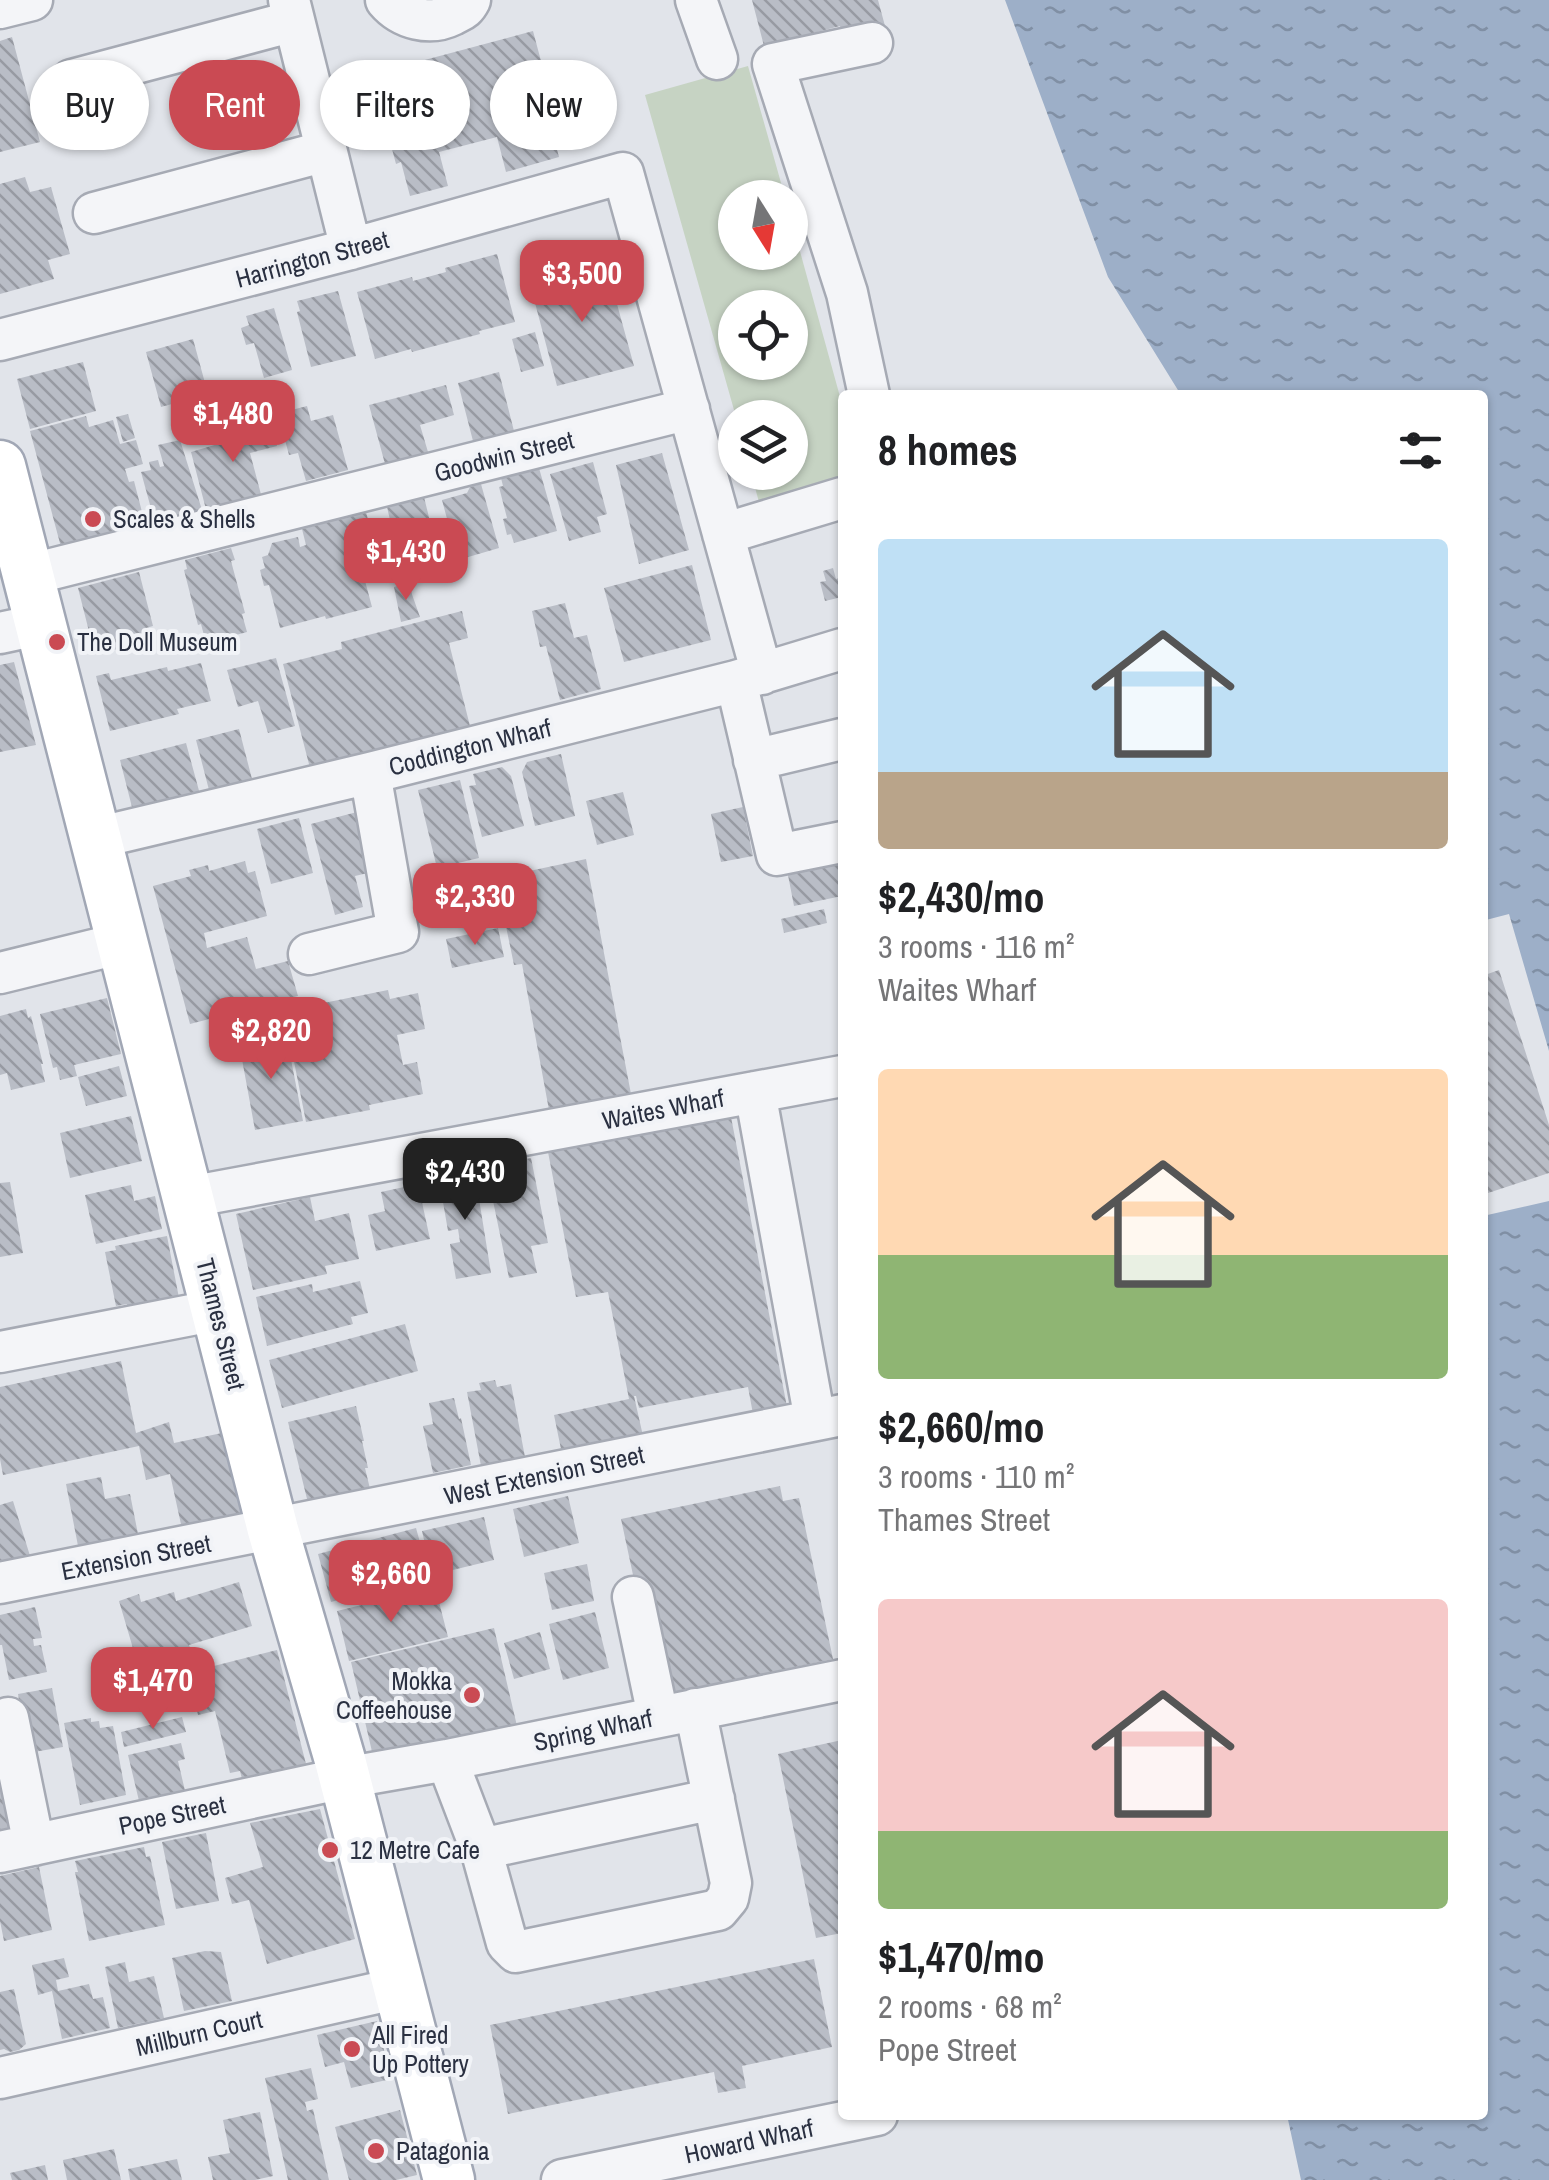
<!DOCTYPE html>
<html lang="en">
<head>
<meta charset="utf-8">
<style>
	:root { --surface:#fff; --page:#f2f2f2; --text:#202124; --muted:#757577; --accent:#ca4a53 }
	body { margin:0; font-family:"Archivo Narrow",sans-serif; background:var(--page); color:var(--text); height:100vh; display:flex; flex-direction:column; font-size:38px; white-space:nowrap }
	* { box-sizing:border-box; margin:0 }
	p { font-size:32px; color:var(--muted) }
	.icon { flex:none; width:55px; height:55px; fill:none; stroke:currentColor; stroke-width:2; stroke-linecap:round; stroke-linejoin:round }
	.map { position:relative; flex:1; overflow:hidden }
	.side { position:absolute; left:838px; top:390px; width:650px; height:1730px; display:flex; flex-direction:column; background:var(--surface); border-radius:10px; box-shadow:0 2px 8px #0004 }
	.side>* { flex:none }
	.guide { position:absolute; left:30px; top:60px; width:658px; height:90px; display:flex; gap:20px }
	.needle { width:65px; rotate:169deg }
	.tools { position:absolute; left:718px; top:180px; display:grid; gap:20px }
	.tools a { display:grid; place-items:center; width:90px; height:90px; border-radius:50%; background:var(--surface); box-shadow:0 2px 8px #0004; font-size:50px }
	.price { position:absolute; translate:-50% -85px; padding:0 22px; border-radius:20px; background:var(--accent); color:#fff; font-size:32px; line-height:65px; filter:drop-shadow(0 2px 5px #0008) }
	.price::after { content:''; position:absolute; left:50%; top:60px; width:30px; height:22px; margin-left:-15px; background:inherit; clip-path:polygon(0 0,100% 0,50% 100%) }
	.price.active { background:#222; color:#fff }
	ul { padding:0; list-style:none }
	li { display:grid; align-content:center; gap:20px; height:530px; padding:0 40px }
	li span { display:grid; place-items:center; height:310px; border-radius:10px; color:#555 }
	li>.icon { margin-inline-start:auto }
	span .icon { width:180px; height:180px; fill:#fffc; stroke-width:1 }
	li b { font-size:42px }
	h2 { display:flex; justify-content:space-between; align-items:center; height:120px; padding:0 40px; font-size:42px }
	.pill { padding:0 35px; border-radius:45px; background:var(--surface); box-shadow:0 2px 8px #0004; font-size:35px; line-height:90px }
	.pill.active { background:var(--accent); color:#fff }
	.map>svg:first-child { display:block }
	.green { fill:#c6d3c3; fill-rule:evenodd }
	.water { fill:url(#water-ripples) }
	.building { fill:url(#building-back-hatch) }
	.lines { fill:none; stroke-linecap:round; stroke-linejoin:round }
	.minor-casing { stroke:#a6aab4; stroke-width:45 }
	.major-casing { stroke:#a1a7b5; stroke-width:55 }
	.minor { stroke:#f4f5f8; stroke-width:40 }
	.major { stroke:#fff; stroke-width:50 }
	.poi-dot { fill:#ca4a53; stroke:#f1f3f7; stroke-width:4 }
	.labels { text-anchor:middle; stroke-width:8; stroke-linejoin:round; paint-order:stroke }
	.street-label { font-size:25px; fill:#2a3041; stroke:#f1f3f7 }
	.poi-label { font-size:25px; fill:#2a3041; stroke:#f1f3f7; text-anchor:start }
</style>
</head>
<body>
<div class="map">
<svg width="1549" height="2180" viewBox="0 0 1549 2180">
	<defs>
		<pattern id="water-ripples" width="26" height="14" patternUnits="userSpaceOnUse" patternTransform="scale(2.5)"><rect width="26" height="14" fill="#9dafc8"/><path d="M2 4q2-2 4 0t4 0M15 11q2-2 4 0t4 0" fill="none" stroke="#808fa4"/></pattern>
		<pattern id="building-back-hatch" width="6" height="6" patternUnits="userSpaceOnUse" patternTransform="scale(2.5)"><rect width="6" height="6" fill="#b9bdc6"/><path d="M-1 5l2 2M0 0l6 6M5-1l2 2" fill="none" stroke="#979aa2"/></pattern>
	</defs>
	<rect width="100%" height="100%" fill="#e1e4ea"/>
	<!-- green -->
	<path class="green" d="M748 66 785 197 735 198V252H790V215L842 404V491L762 513 751 473 790 472V418L736 417 645 95ZM735 308H790V362H735Z"/>
	<!-- water -->
	<path class="water" d="M1005 0H1549V1051L1509 914 1486 920 1483 911 1482 395H1181L1108 277Z
		M1549 1201V2180H1301L1287 2115H1482L1483 1216Z"/>
	<!-- building -->
	<path class="building" d="M752 0H878L885 26 843 37 840 26 764 46Z
		M533 31 557 121 550 123 559 157 506 172 497 137 439 152 448 186 410 196 401 162 396 164 372 74Z
		M12 37 40 142 0 152V41Z
		M25 177 30 192 51 187 70 254 48 260 54 279 0 294V184Z
		M497 254 515 322 479 331 480 334 412 352 411 349 375 359 357 292 412 277 413 281 446 272 445 268Z
		M606 264 634 366 557 386 530 284Z
		M338 291 356 356 311 367 297 312 300 311 297 301Z
		M274 308 292 370 264 378 254 343 246 345 241 328 249 325 246 316Z
		M535 332 544 366 521 372 512 339Z
		M193 339 208 394 161 407 146 352Z
		M83 362 96 411 30 429 17 379Z
		M499 372 514 431 473 441 458 383Z
		M446 385 454 415 420 425 428 452 385 464 369 405Z
		M235 390 239 405 222 410 218 394Z
		M307 406 311 421 333 415 348 470 306 481 298 453 289 455 282 429 288 427 284 412Z
		M268 413 277 446 250 453 263 502 208 517 191 452 218 444 214 428Z
		M128 414 135 438 123 442 116 417Z
		M86 416 89 427 113 420 120 444 136 440 143 464 125 469 129 482 134 481 149 539 65 562 30 431Z
		M180 440 202 510 155 523 141 472 151 470 149 462 158 460 160 467 164 466 158 445Z
		M662 453 689 550 639 564 616 465Z
		M593 462 607 514 597 517 601 532 569 541 550 474Z
		M539 468 557 531 514 543 511 534 507 535 503 519 507 518 499 487 503 486 501 478Z
		M481 484 499 548 458 560 442 500 467 493 470 487Z
		M424 497 440 562 402 572 387 507Z
		M366 512 370 527 352 532 372 607 326 619 325 616 280 628 269 585 264 586 260 570 265 568 262 557 268 555 272 543 298 537 300 547 306 545 302 529Z
		M231 548 235 560 231 561 245 613 242 614 247 632 206 643 201 624 198 625 184 570 187 569 185 560Z
		M692 565 711 640 624 662 604 588Z
		M833 568 836 579 842 577V597L825 601 820 582 826 581 823 571Z
		M139 572 153 626 146 628 149 641 95 655 78 588Z
		M408 583 420 617 401 622 394 587Z
		M565 603 574 638 587 635 601 689 560 700 546 646 540 647 532 611Z
		M462 611 468 638 449 643 471 730 310 768 283 664 342 649 341 642Z
		M276 658 295 726 268 733 258 701 238 707 227 670Z
		M14 662 36 745 0 752V665Z
		M201 663 211 701 177 709 179 714 110 731 96 676 109 673 111 680 167 667 168 671Z
		M239 729 252 779 209 790 196 740Z
		M186 743 201 798 134 815 120 760Z
		M561 754 575 816 535 826 522 772 527 762Z
		M502 767 511 776 524 826 482 837 469 786 476 785 473 774Z
		M460 780 479 858 437 868 418 790Z
		M623 792 634 835 597 845 586 801Z
		M743 807 753 856 721 862 711 814Z
		M357 812 372 872 355 876 363 907 335 915 311 824Z
		M299 818 313 873 271 884 257 829Z
		M586 859 631 1094 549 1110 522 964 514 965 496 878Z
		M842 859V896L794 906 787 870Z
		M245 861 248 873 255 871 267 916 204 933 207 948 247 937 256 969 288 961 298 996 190 1024 153 886 191 876 189 870 208 865 209 871Z
		M824 909 827 923 784 933 781 919Z
		M498 928 504 957 452 968 446 939Z
		M1499 970 1549 1125V1173L1482 1195V976Z
		M388 990 390 999 418 993 425 1029 397 1035 403 1065 417 1062 423 1094 369 1105 370 1110 306 1122 284 1011Z
		M107 998 121 1054 74 1065 77 1076 60 1080 57 1067 53 1068 40 1014Z
		M26 1009 28 1018 31 1016 43 1064H41L45 1082 11 1090 7 1073 0 1075V1016Z
		M286 1034 303 1121 255 1130 239 1043Z
		M119 1066 127 1096 86 1106 78 1077Z
		M131 1116 142 1161 70 1178 60 1133Z
		M731 1117 787 1407 753 1414 748 1387 639 1408 636 1396H634L643 1436 562 1454 554 1415 629 1399 608 1292 576 1297 548 1152Z
		M531 1158 548 1243 531 1246 537 1273 509 1278 486 1167Z
		M474 1168 491 1273 456 1279 450 1244 460 1242 458 1229 448 1231 438 1173Z
		M10 1182 23 1253 0 1257V1183Z
		M418 1184 430 1239 376 1251 368 1215 385 1211 381 1192Z
		M131 1185 134 1201 155 1196 162 1229 96 1244 85 1195Z
		M310 1197 315 1221 349 1213 359 1259 325 1266 327 1274 253 1290 236 1214Z
		M167 1236 179 1298 127 1308V1304L116 1306 105 1252 116 1250 115 1246Z
		M360 1281 368 1313 351 1317 353 1324 267 1346 256 1297 312 1284 313 1292Z
		M405 1324 418 1371 282 1408 269 1360Z
		M121 1361 136 1433 169 1422 174 1443 222 1433 245 1518 182 1529 170 1474 146 1480 139 1446 3 1475 0 1459V1387Z
		M495 1380 497 1387 511 1384 525 1457 481 1466 467 1392 481 1390 479 1383Z
		M454 1398 459 1419 461 1418 471 1465 433 1473 423 1426 433 1424 429 1403Z
		M356 1406 364 1441H362L368 1468H365L371 1493 309 1507 288 1422Z
		M101 1477 105 1499 130 1494 139 1539 79 1551 66 1484Z
		M780 1486 783 1501 799 1498 833 1659 659 1696 621 1519Z
		M568 1496 579 1543 524 1557 513 1509Z
		M13 1501 31 1559 0 1565V1505Z
		M484 1517 494 1560 432 1575 422 1531Z
		M416 1528 431 1582 397 1591 396 1585 331 1602 318 1554Z
		M587 1564 594 1601 552 1610 544 1573Z
		M239 1582 252 1626 189 1645 193 1657 140 1672 119 1601 139 1594 141 1602 174 1592 176 1601Z
		M415 1592 417 1598 437 1594 448 1637 349 1661 337 1611Z
		M35 1607 42 1638 33 1639 34 1646 41 1645 47 1672 9 1680 2 1645H0V1615Z
		M595 1612 609 1668 563 1680 549 1624Z
		M494 1628 517 1726 374 1760 351 1662Z
		M540 1632 550 1669 514 1679 504 1643Z
		M277 1650 307 1768 243 1783 240 1771 230 1773 215 1711 198 1715 189 1676 207 1671 206 1668Z
		M52 1688 63 1747 28 1753 18 1694Z
		M182 1717 186 1732 124 1747 121 1732Z
		M91 1718V1722L99 1721 100 1728 113 1726 126 1795 80 1805 64 1723Z
		M842 1740V1933L816 1938 778 1754Z
		M181 1743 185 1759 178 1761 186 1795 140 1805 128 1755Z
		M0 1764 14 1829 0 1832Z
		M320 1809 355 1939 267 1964 249 1900 232 1904 225 1878 263 1867 250 1823Z
		M206 1833 219 1901 176 1909 162 1842Z
		M144 1847 146 1857 150 1856 165 1925 89 1941 75 1872H78L75 1861Z
		M39 1867 52 1930 4 1941 0 1921V1876Z
		M205 1951 221 1952 232 2001 184 2011 172 1958Z
		M64 1958 69 1977 56 1980 58 1991 89 1984 93 1999 103 1997 110 2028 62 2039 52 1991 38 1995 32 1965Z
		M814 1959 832 2047 742 2066 746 2088 718 2093 714 2072 508 2114 490 2025Z
		M125 1962 129 1982 154 1976 164 2018 118 2028 105 1967Z
		M14 1989 26 2044 19 2050 10 2052 4 2049 0 2050V1992Z
		M377 2021 391 2079 351 2088 344 2062 325 2067 317 2035Z
		M311 2068 318 2099 305 2102 307 2111 313 2109 329 2180H288L265 2078Z
		M400 2110 417 2175 396 2180H349L335 2127Z
		M260 2112 273 2176 255 2180H213L208 2157 230 2153 223 2120Z
		M114 2149 121 2180H67L63 2160Z
		M177 2159 182 2180H130L128 2169Z
		M45 2165 48 2180H12L10 2173Z"/>
	<g class="lines">
		<defs>
			<path id="minor" d="M289 0 351 249
				M386 0C402 19 430 26 452 15 461 10 465 10 470 0
				M696 0 717 59
				M0 8 32 0
				M72 80 294 21
				M94 213 326 151
				M0 340 351 249 623 173 762 674
				M869 395 847 293 773 64 872 43
				M723 534 842 498
				M28 575 689 409
				M0 633 42 624
				M736 681 777 855 842 842
				M754 760 842 739
				M96 838 370 773 736 681 842 649
				M309 954 398 932 370 773
				M0 973 122 943
				M755 1092 815 1420
				M189 1197 842 1076
				M0 1352 217 1310
				M0 1583 842 1415
				M633 1597 658 1716
				M8 1718 34 1845
				M447 1760 481 1849 507 1943 516 1952 718 1910 728 1898 731 1883 695 1709
				M481 1849 714 1799
				M0 1852 344 1778 447 1760 842 1680
				M0 2078 399 1988
				M562 2180 877 2115"/>
			<path id="major" d="M0 466 273 1530 340 1760 449 2180"/>
		</defs>
		<!-- minor casing -->
		<use href="#minor" class="minor-casing"/>
		<!-- major casing -->
		<use href="#major" class="major-casing"/>
		<!-- minor -->
		<use href="#minor" class="minor"/>
		<!-- major -->
		<use href="#major" class="major"/>
	</g>
	<!-- markers -->
	<g class="poi-dot">
		<circle cx="93" cy="519" r="10"/>
		<circle cx="57" cy="642" r="10"/>
		<circle cx="472" cy="1695" r="10"/>
		<circle cx="330" cy="1850" r="10"/>
		<circle cx="352" cy="2049" r="10"/>
		<circle cx="376" cy="2151" r="10"/>
	</g>
	<g class="labels">
		<!-- street labels -->
		<g class="street-label">
			<text transform="translate(312 259) rotate(-15)" y="9">Harrington Street</text>
			<text transform="translate(504 456) rotate(-14)" y="9">Goodwin Street</text>
			<text transform="translate(470 747) rotate(-14)" y="9">Coddington Wharf</text>
			<text transform="translate(663 1109) rotate(-11)" y="9">Waites Wharf</text>
			<text transform="translate(221 1324) rotate(76)" y="9">Thames Street</text>
			<text transform="translate(544 1475) rotate(-12)" y="9">West Extension Street</text>
			<text transform="translate(136 1557) rotate(-11)" y="9">Extension Street</text>
			<text transform="translate(593 1730) rotate(-12)" y="9">Spring Wharf</text>
			<text transform="translate(172 1815) rotate(-12)" y="9">Pope Street</text>
			<text transform="translate(199 2033) rotate(-13)" y="9">Millburn Court</text>
			<text transform="translate(749 2141) rotate(-12)" y="9">Howard Wharf</text>
		</g>
		<!-- poi labels -->
		<g class="poi-label">
			<text x="113" y="528">Scales &amp; Shells</text>
			<text x="77" y="651">The Doll Museum</text>
			<text x="452" y="1690" text-anchor="end">Mokka<tspan x="452" dy="29">Coffeehouse</tspan></text>
			<text x="350" y="1859">12 Metre Cafe</text>
			<text x="372" y="2044">All Fired<tspan x="372" dy="29">Up Pottery</tspan></text>
			<text x="396" y="2160">Patagonia</text>
		</g>
	</g>
</svg>
<div class="tools">
<a><svg class="needle" viewBox="-14 -14 28 28"><path d="M0-13l5 13h-10z" fill="#e53935"/><path d="M0 13l5-13h-10z" fill="#757577"/></svg></a>
<a><svg class="icon" aria-label="locate" viewBox="0 0 24 24"><circle cx="12" cy="12" r="6"/><path d="M12 2v4M12 18v4M2 12h4M18 12h4"/></svg></a>
<a><svg class="icon" aria-label="layers" viewBox="0 0 24 24"><path d="M12 4l9 5-9 5-9-5zM3 14l9 5 9-5"/></svg></a>
</div>
<b class="price" style="left:582px;top:325px">$3,500</b>
<b class="price" style="left:233px;top:465px">$1,480</b>
<b class="price" style="left:406px;top:603px">$1,430</b>
<b class="price" style="left:475px;top:948px">$2,330</b>
<b class="price" style="left:271px;top:1082px">$2,820</b>
<b class="price active" style="left:465px;top:1223px">$2,430</b>
<b class="price" style="left:391px;top:1625px">$2,660</b>
<b class="price" style="left:153px;top:1732px">$1,470</b>
<div class="guide">
<a class="pill">Buy</a>
<a class="pill active">Rent</a>
<a class="pill">Filters</a>
<a class="pill">New</a>
</div>
<section class="side">
<h2>8 homes<svg class="icon" aria-label="filters" viewBox="0 0 24 24"><path d="M4 7h16M4 17h16"/><circle cx="9" cy="7" r="2"/><circle cx="15" cy="17" r="2"/></svg></h2>
<ul>
<li><span style="background:linear-gradient(#bfe0f5 75%,#b9a48a 0)"><svg class="icon" aria-label="home" viewBox="0 0 24 24"><path d="M3 11l9-7 9 7M6 9v11h12V9"/></svg></span><div><b>$2,430/mo</b><p>3 rooms · 116 m²</p><p>Waites Wharf</p></div></li>
<li><span style="background:linear-gradient(#ffd9b3 60%,#8fb573 0)"><svg class="icon" aria-label="home" viewBox="0 0 24 24"><path d="M3 11l9-7 9 7M6 9v11h12V9"/></svg></span><div><b>$2,660/mo</b><p>3 rooms · 110 m²</p><p>Thames Street</p></div></li>
<li><span style="background:linear-gradient(#f6c9c9 75%,#8fb573 0)"><svg class="icon" aria-label="home" viewBox="0 0 24 24"><path d="M3 11l9-7 9 7M6 9v11h12V9"/></svg></span><div><b>$1,470/mo</b><p>2 rooms · 68 m²</p><p>Pope Street</p></div></li>
</ul>
</section>
</div>
</body>
</html>
